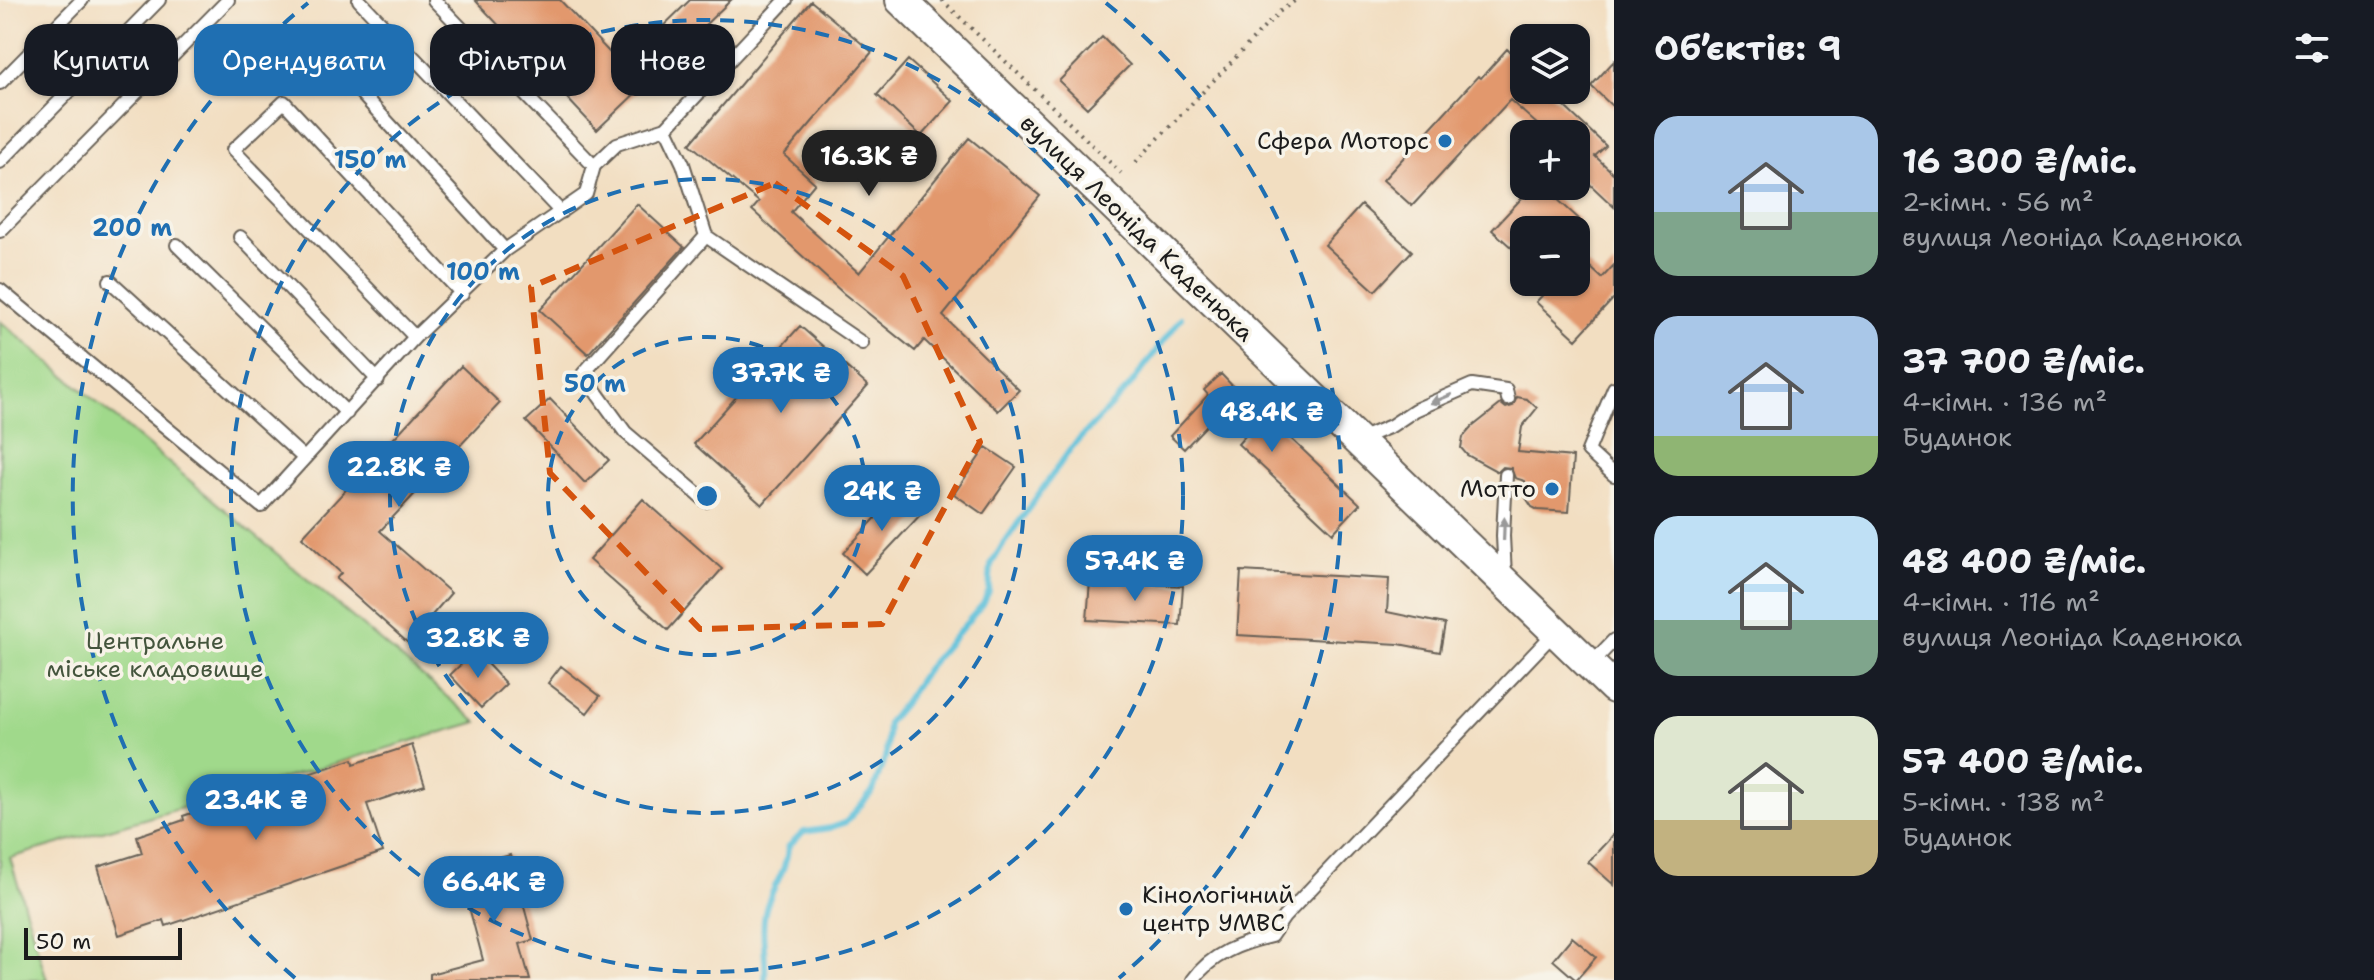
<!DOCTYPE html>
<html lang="uk">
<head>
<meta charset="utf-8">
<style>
	:root { --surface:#171b24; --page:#242831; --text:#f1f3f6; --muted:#9ea1a6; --accent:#1f6fb2 }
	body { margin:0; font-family:"Shantell Sans",sans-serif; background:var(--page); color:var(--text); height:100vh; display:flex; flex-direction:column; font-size:30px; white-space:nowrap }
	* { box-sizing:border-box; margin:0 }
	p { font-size:26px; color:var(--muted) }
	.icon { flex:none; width:44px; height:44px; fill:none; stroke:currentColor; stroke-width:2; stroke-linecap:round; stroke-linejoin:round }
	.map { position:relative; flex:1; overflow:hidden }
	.sheet { display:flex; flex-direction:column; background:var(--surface); width:760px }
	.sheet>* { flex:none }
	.hud { position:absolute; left:24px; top:24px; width:760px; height:72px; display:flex; gap:16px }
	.tools { position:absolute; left:1510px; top:24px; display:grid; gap:16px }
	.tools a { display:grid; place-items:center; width:80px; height:80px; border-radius:16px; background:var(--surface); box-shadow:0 2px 6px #0004; font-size:40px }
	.scale { position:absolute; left:24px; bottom:20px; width:158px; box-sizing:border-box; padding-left:8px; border:4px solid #1c1c1c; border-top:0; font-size:22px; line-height:28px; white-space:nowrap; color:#1c1c1c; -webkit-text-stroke:6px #f7f3e8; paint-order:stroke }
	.price { position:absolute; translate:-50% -68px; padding:0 18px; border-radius:28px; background:var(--accent); color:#fff; font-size:26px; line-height:52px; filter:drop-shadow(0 2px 4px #0008) }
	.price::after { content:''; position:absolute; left:50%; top:48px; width:24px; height:18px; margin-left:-12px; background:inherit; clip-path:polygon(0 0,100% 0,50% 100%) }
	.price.active { background:#222; color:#fff }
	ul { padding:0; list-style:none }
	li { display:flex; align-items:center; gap:24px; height:200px; padding:0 40px }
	li span { display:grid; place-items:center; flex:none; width:224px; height:160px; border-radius:24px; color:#555 }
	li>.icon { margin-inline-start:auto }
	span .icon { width:96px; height:96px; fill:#fffc; stroke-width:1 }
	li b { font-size:34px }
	h2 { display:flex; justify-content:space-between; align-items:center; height:96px; padding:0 40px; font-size:34px }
	.pill { padding:0 28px; border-radius:24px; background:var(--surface); box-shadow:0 2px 6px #0004; font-size:28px; line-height:72px }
	.pill.active { background:var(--accent); color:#fff }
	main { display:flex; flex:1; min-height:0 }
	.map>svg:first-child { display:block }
	.green { fill:#a0d98b; stroke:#5e7a54; stroke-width:2 }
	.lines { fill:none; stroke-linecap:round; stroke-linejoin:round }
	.stream { stroke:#5cc0da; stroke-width:6 }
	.building { fill:#e2986d }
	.service-casing { stroke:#676056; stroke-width:16 }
	.tertiary-casing { stroke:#676056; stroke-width:34 }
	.path { stroke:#676056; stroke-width:4; stroke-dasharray:2 6; stroke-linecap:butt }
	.service { stroke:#fff; stroke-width:12 }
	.tertiary { stroke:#fff; stroke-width:30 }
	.oneway { fill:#999 }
	.marked { fill:none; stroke:#d4530e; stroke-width:6; stroke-dasharray:16 10; stroke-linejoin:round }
	.ring { fill:none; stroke:#1f6fb2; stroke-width:4; stroke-dasharray:14 10 }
	.poi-dot { fill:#1f6fb2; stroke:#f7f3e8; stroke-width:3 }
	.labels { text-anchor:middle; stroke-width:7; stroke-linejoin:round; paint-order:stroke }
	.poi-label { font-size:24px; fill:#1c1c1c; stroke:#f7f3e8; text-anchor:end }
	.street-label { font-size:24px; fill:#1c1c1c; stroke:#f7f3e8 }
	.park-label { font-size:24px; fill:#44553d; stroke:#f7f3e8 }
	.centre { fill:#1f6fb2; stroke:#f7f3e8; stroke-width:4 }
	.ring-label { font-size:24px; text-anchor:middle; font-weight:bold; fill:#1f6fb2; stroke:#f7f3e8; stroke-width:7; stroke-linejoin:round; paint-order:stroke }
</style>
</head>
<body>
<main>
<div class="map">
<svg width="1614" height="980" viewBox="0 0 1614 980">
	<rect width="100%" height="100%" fill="#f7f3e8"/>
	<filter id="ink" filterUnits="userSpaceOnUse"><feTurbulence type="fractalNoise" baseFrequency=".0125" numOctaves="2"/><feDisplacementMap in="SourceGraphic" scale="16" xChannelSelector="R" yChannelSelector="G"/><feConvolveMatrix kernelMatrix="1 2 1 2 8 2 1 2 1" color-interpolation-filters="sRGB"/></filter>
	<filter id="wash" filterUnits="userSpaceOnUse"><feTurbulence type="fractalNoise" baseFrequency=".006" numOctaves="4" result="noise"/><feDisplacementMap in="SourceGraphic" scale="32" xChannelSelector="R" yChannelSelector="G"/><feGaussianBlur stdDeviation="1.8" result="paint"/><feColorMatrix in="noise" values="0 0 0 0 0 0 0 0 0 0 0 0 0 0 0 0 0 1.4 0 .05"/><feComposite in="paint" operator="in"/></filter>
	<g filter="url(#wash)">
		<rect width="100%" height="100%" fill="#f2dec1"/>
		<!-- green -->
		<path class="green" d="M0 321 477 722 10 858 47 980H0Z"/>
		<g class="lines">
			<!-- stream -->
			<path class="stream" d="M765 980C767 956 759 929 767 905 774 885 787 869 788 847L804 832 830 828 846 822 873 791 886 755 888 722 903 704 927 668 983 604 989 591 991 565 1002 546 1072 447 1129 387 1181 318"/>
		</g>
		<g id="blocks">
			<!-- building -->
			<path class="building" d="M475 0H560L642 87 597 130Z
				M690 0H731L677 52 657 32Z
				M811 1 872 52 784 155 815 183 791 212 859 273 969 138 1040 196 943 316 1019 390 998 411 924 340 915 351 843 293 752 210 759 202 690 144Z
				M1102 37 1130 65 1087 108 1059 81Z
				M1507 49 1524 65V90H1547L1606 146 1595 156 1614 174V207L1578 173 1576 176V134H1548L1510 100 1412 206 1383 180 1478 76 1481 78Z
				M908 60 953 101 921 136 877 95Z
				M1614 61V108L1591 86Z
				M1533 186H1543L1579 219 1569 230H1524V259L1492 230Z
				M637 204 684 247 588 354 540 310Z
				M1361 205 1412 251 1375 291 1325 245Z
				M1576 254 1602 278 1614 265V298L1576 339 1536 302 1555 282H1576Z
				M800 326 868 386 762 505 694 444Z
				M461 366 500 403 380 531 451 593 408 643 336 579 341 573 302 537Z
				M1221 374 1262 417 1265 414 1360 504 1333 533 1238 444 1246 435 1222 409 1184 449 1170 436 1208 395 1204 390Z
				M1517 397 1527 399 1537 408 1522 427 1518 452 1573 457 1569 512 1538 510 1532 507 1526 498 1525 481 1515 478 1511 468 1503 467 1498 472 1467 455 1461 448 1463 437 1472 427 1501 404 1506 408 1513 406Z
				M550 399 609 460 585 483 526 421Z
				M986 447 1016 467 983 514 954 494Z
				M900 492 922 513 865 574 843 553Z
				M643 499 722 569 668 630 589 560Z
				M1241 571 1389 579 1387 612 1445 624 1440 652 1399 644 1237 635Z
				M1090 581 1183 586 1180 625 1087 620Z
				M475 651 506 684 481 708 450 675Z
				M561 666 600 696 587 713 548 683Z
				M412 745 425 785 367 804 383 852 166 926 164 920 119 935 98 867 142 853 137 836 184 820 183 816 353 759 354 764Z
				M1614 834V885L1588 862Z
				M510 855 533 940 520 944 530 980H430V974L483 960 459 869Z
				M1572 937 1596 957 1576 980 1553 960Z"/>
		</g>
	</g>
	<g filter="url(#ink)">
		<use href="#blocks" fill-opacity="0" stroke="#676056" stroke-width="2"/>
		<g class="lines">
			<defs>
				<path id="service" d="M359 0 561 212
					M434 0 594 166
					M315 43 505 250
					M0 83 82 0
					M666 128 683 164 706 236 862 343
					M0 162 159 0
					M0 231 228 0
					M240 237 378 380
					M177 245 347 413
					M110 281 304 458
					M0 290 261 506 415 337 505 250 586 194 594 166 617 144 666 128 786 0
					M415 337 233 150 284 102 462 294
					M1614 388 1588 451 1614 475
					M1360 439 1391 426 1415 410 1472 385 1506 390 1508 399
					M706 501 625 432 583 374 706 236
					M1505 576 1503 536 1506 475
					M1590 665 1614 640
					M1193 980C1211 954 1241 943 1271 936L1284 917 1555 632"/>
				<path id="tertiary" d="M901 0 1614 688"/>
			</defs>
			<!-- service casing -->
			<use href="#service" class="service-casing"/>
			<!-- tertiary casing -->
			<use href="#tertiary" class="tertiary-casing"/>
			<!-- path -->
			<path class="path" d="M942 0 1121 173
				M1136 162 1279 12 1296 0"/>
			<!-- service -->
			<use href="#service" class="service"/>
			<!-- tertiary -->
			<use href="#tertiary" class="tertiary"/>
		</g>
		<!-- one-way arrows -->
		<defs><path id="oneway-solid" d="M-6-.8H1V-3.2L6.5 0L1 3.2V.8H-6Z" transform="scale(2)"/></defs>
		<g class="oneway">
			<use href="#oneway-solid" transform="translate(1441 399) rotate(157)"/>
			<use href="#oneway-solid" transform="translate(1504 529) rotate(-88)"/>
		</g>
	</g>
	<!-- marked area -->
	<path class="marked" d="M775 183 903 276 980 442 882 624 700 629 550 473 531 287Z"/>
	<!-- distance rings -->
	<g class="ring">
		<circle cx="707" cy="496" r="159"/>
		<circle cx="707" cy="496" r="317"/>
		<circle cx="707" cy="496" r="476"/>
		<path d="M295 978A634 634 0 0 1 308 3M1106 3A634 634 0 0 1 1119 978"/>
	</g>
	<!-- markers -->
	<g class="poi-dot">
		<circle cx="1445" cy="141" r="8"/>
		<circle cx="1552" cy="489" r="8"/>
		<circle cx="1126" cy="909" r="8"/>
	</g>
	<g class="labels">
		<!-- poi labels -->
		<g class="poi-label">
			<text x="1429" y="149">Сфера Моторс</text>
			<text x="1536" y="497">Мотто</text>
			<text x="1142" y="903" text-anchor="start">Кінологічний<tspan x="1142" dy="28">центр УМВС</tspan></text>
		</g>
		<!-- street labels -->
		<g class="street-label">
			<text transform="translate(1137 228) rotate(44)" y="8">вулиця Леоніда Каденюка</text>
		</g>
		<!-- park labels -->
		<g class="park-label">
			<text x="155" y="649">Центральне<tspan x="155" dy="28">міське кладовище</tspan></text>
		</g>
	</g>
	<circle cx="707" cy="496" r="12" class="centre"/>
	<g class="ring-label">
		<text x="370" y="168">150 m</text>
		<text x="132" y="236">200 m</text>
		<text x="483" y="280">100 m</text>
		<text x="595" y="392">50 m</text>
	</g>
</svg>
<div class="tools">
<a><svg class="icon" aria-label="layers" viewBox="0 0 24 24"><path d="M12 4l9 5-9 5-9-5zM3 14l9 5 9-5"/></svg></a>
<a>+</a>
<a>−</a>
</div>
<div class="scale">50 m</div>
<b class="price active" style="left:869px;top:198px">16.3K ₴</b>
<b class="price" style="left:781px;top:415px">37.7K ₴</b>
<b class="price" style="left:1272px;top:454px">48.4K ₴</b>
<b class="price" style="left:399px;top:509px">22.8K ₴</b>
<b class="price" style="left:882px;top:533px">24K ₴</b>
<b class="price" style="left:1135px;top:603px">57.4K ₴</b>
<b class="price" style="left:478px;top:680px">32.8K ₴</b>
<b class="price" style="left:256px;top:842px">23.4K ₴</b>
<b class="price" style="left:494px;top:924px">66.4K ₴</b>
<div class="hud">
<a class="pill">Купити</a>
<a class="pill active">Орендувати</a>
<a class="pill">Фільтри</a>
<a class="pill">Нове</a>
</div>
</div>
<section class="sheet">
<h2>Об’єктів: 9<svg class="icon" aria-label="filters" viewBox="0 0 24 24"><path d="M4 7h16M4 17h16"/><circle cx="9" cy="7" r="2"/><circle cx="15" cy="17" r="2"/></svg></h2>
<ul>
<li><span style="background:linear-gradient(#a9c7e8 60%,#7fa58c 0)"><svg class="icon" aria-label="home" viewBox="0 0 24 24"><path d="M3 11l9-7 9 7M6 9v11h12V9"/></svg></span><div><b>16 300 ₴/міс.</b><p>2-кімн. · 56 m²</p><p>вулиця Леоніда Каденюка</p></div></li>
<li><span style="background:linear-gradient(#a9c7e8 75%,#8fb573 0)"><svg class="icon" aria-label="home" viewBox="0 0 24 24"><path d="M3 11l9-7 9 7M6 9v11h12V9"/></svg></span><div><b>37 700 ₴/міс.</b><p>4-кімн. · 136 m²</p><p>Будинок</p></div></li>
<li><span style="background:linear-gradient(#bfe0f5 65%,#7fa58c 0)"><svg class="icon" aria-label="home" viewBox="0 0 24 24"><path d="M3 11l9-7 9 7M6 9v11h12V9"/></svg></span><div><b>48 400 ₴/міс.</b><p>4-кімн. · 116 m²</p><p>вулиця Леоніда Каденюка</p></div></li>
<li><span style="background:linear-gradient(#dfe7d0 65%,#c2b280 0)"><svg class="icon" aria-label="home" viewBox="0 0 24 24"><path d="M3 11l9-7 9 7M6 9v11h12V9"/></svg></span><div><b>57 400 ₴/міс.</b><p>5-кімн. · 138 m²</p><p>Будинок</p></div></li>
</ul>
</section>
</main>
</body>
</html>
